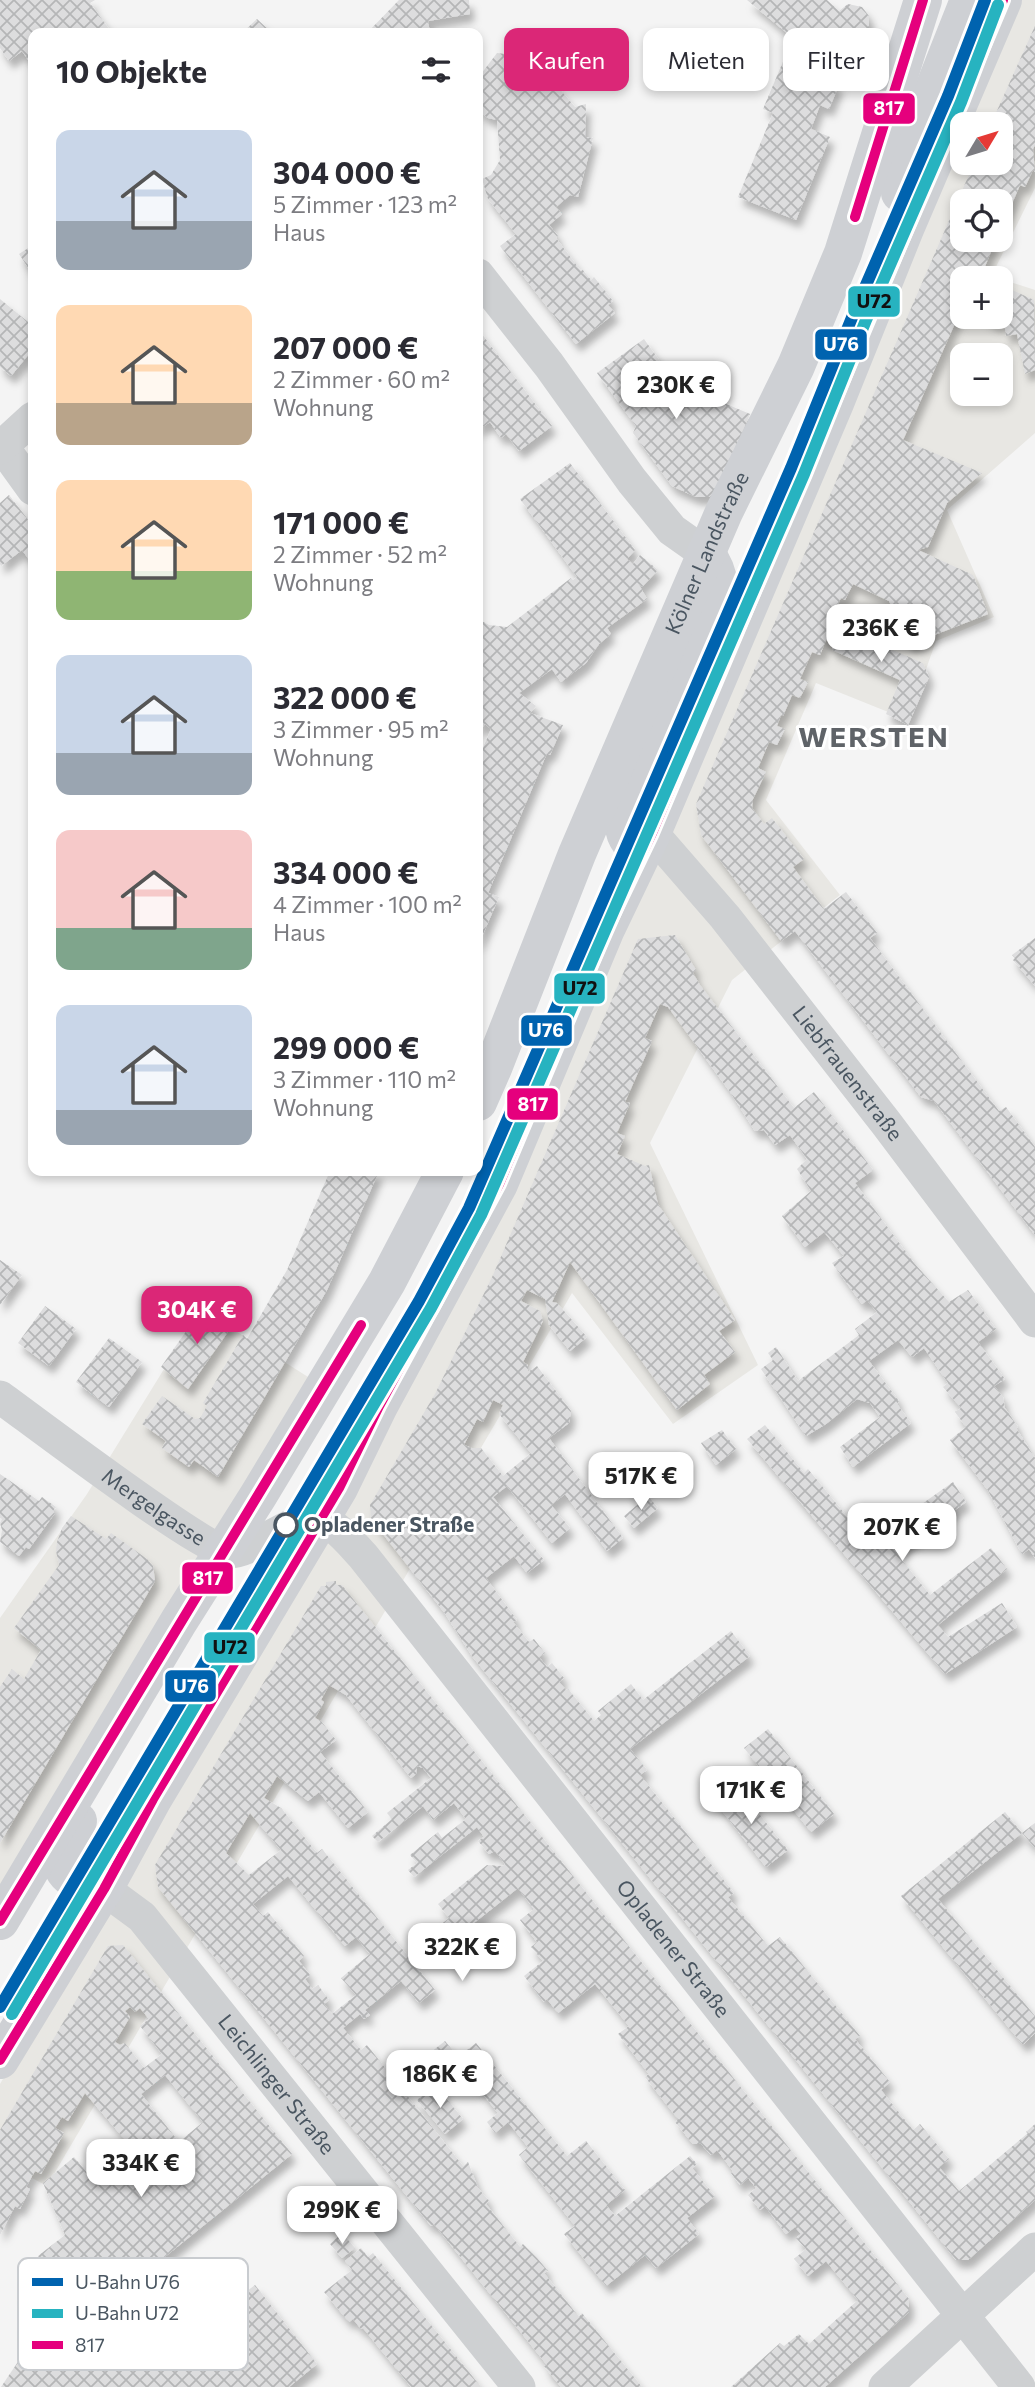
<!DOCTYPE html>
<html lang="de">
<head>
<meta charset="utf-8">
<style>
	:root { --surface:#fff; --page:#f7f7f7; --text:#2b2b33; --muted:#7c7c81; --accent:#db2777 }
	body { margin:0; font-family:Commissioner,sans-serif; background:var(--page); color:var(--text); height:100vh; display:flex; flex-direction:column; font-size:26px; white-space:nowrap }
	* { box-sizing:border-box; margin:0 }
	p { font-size:23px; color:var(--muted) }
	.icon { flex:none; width:38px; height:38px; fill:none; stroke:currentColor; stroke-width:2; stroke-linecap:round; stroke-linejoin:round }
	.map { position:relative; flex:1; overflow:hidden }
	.panel { position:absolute; left:28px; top:28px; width:455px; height:1148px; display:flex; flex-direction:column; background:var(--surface); border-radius:14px; box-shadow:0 4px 10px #0003 }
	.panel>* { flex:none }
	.top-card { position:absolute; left:504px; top:28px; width:425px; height:63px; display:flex; gap:14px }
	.needle { width:46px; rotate:52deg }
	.fabs { position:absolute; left:950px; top:112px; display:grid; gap:14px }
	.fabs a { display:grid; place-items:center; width:63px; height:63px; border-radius:14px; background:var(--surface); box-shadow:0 4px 10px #0003; font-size:35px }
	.price { position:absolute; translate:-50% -60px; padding:0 16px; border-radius:14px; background:#fff; color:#222; font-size:23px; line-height:46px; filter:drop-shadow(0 2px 4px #0008) }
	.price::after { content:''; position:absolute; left:50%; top:42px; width:21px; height:16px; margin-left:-10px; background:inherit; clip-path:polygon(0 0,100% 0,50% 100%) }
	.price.on { background:var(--accent); color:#fff }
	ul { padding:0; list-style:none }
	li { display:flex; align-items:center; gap:21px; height:175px; padding:0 28px }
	li span { display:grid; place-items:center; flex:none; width:196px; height:140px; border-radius:14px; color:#555 }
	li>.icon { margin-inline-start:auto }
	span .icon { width:84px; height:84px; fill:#fffc; stroke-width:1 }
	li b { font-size:30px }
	h2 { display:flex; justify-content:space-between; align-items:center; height:84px; padding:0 28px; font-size:30px }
	.pill { padding:0 24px; border-radius:14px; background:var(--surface); box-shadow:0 4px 10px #0003; font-size:24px; line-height:63px }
	.pill.on { background:var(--accent); color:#fff }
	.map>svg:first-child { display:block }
	.commercial { fill:#e8e7e3; fill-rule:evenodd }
	.building { fill:url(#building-cross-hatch); fill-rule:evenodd; filter:url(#shadow) }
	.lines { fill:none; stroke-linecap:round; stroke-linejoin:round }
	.street { stroke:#ced0d2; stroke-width:33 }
	.secondary { stroke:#ced0d4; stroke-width:38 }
	.bus-1-casing { stroke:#fff; stroke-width:16 }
	.bus-1 { stroke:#e5007d; stroke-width:10 }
	.metro-1-casing { stroke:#fff; stroke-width:18 }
	.metro-2-casing { stroke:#fff; stroke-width:18 }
	.metro-1 { stroke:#0063af; stroke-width:12 }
	.metro-2 { stroke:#27b3c0; stroke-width:12 }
	.stop-dot { fill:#fff; stroke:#4a5661; stroke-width:3.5 }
	.labels { text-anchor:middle; stroke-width:6; stroke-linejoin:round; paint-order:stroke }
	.street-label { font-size:21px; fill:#4a5661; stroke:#fff }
	.stop-label { font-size:21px; font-weight:bold; fill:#4a5661; stroke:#fff; text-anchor:start }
	.district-label { font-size:28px; font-weight:bold; letter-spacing:2px; fill:#5f6368; stroke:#fff }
	.key { fill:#fff; stroke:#c9ccd0; stroke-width:2 }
	.key-label { font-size:19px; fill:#4a5661 }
	.line-badge { stroke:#fff; stroke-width:2.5 }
	.badge-label { font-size:19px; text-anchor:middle; font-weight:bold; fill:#fff }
	.pale-badge-label { font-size:19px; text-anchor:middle; font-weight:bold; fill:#111 }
</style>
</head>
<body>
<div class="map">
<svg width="1035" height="2387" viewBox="0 0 1035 2387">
	<defs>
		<pattern id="building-cross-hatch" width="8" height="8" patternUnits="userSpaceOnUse" patternTransform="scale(1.75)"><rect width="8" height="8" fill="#ddddde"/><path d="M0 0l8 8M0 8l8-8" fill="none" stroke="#b5b6b7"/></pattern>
		<filter id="shadow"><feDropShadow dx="4.5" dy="8" stdDeviation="3.5" flood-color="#0004"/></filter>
	</defs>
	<rect width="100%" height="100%" fill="#f4f4f4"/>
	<!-- commercial -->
	<path class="commercial" d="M1022 0H1035V188L992 275 999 278H962V317H1001V279L1035 290V433L947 510 994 617 936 641 908 720 816 683 766 800 840 895 732 980 650 1143 758 1365 673 1424 572 1293 47 2186 0 2161V2084L363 1468 962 128V163H1001V124H964ZM962 201H1001V240H962ZM962 355H1001V394H962Z
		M201 1309 316 1382 0 1899V1618L87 1494Z"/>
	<!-- building -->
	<path class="building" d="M0 0H95L90 3 112 33H33V67L22 51 9 61 0 48Z
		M399 0H469L470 14 428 21 430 33H367Z
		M747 0H827L839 11 848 4 862 7 869 16V28L865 36 856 41 845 40 830 81 839 85 829 109 820 105 811 129 830 137 796 220 738 197 773 113 763 109 793 38Z
		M257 19 272 33H242Z
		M1035 26V145L1033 149 1035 172 1033 170 1025 187 1020 185 1001 229V201H962V240H996L981 276 987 278H962V312L961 310 903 440 982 473 947 503 928 547 918 550 973 575 988 614 909 645 889 601 853 584 845 600 841 598 829 623 923 663 929 677 908 725 886 714 900 680 832 650 834 645 826 640 820 655 812 652 800 679 808 682 800 698 792 695 783 716 781 715 777 726 785 729 777 745 769 742 758 768 766 772 753 799 752 808 764 824 772 818 804 859 793 867 824 909 846 892 877 933 870 938 999 1111 1006 1107 1035 1147V1235L934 1101 921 1097 795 931 781 941 701 835 696 804 974 163H1001V124H991Z
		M497 53 514 55 534 81 545 72 575 107 586 104 585 137 593 138 578 197 570 195 556 207 562 214 549 225 558 236 556 238 581 271 582 269 591 280 594 277 613 301 608 305 615 313 576 344 500 246 516 234 488 199 482 179 491 175 500 160 497 120 488 118 478 110V78Z
		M33 245V275L19 254Z
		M1001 285 1034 300 1035 370 1025 374 1017 334 1006 336 1004 321 998 325 981 317H1001Z
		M0 299 33 326V349L11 376 0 367Z
		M478 329 552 426 519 451 506 434 501 438 490 422 478 430Z
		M644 339 682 392 706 373 719 401 750 414 717 490 709 497H696L672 486 633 433 636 426 597 373Z
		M570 463 635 550 627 559 633 564 640 555 658 570 642 587 638 583 647 599 607 628 611 634 599 644 586 663 561 682 552 669 519 693 536 706 530 713 563 725 550 755 547 753 488 893 499 897 478 946V760L491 729 485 724 481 729 478 727V619L489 625 507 627 571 578 573 580 577 577 520 499Z
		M9 495 33 526V565L22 550 1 566 0 564V503Z
		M675 935 696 970 693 973 700 985 794 1108 814 1092 873 1170 855 1183 914 1263 949 1302 968 1290 996 1329 978 1342 1005 1379 994 1386 1003 1397 1005 1408 1018 1427 1016 1428 1035 1458V1558L1029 1549 1022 1554 987 1489 950 1440 966 1427 955 1412 961 1408 943 1387 948 1383 924 1348 912 1357 898 1340 869 1361 899 1401 897 1404 911 1423 853 1467 840 1447 880 1417 870 1403 857 1399 826 1424 806 1436 761 1369 773 1360 768 1353 776 1347 798 1381 859 1335 855 1329 877 1312 867 1300 862 1304 832 1263 844 1256 824 1232 805 1247 782 1216 811 1191 797 1169 807 1159 790 1135 775 1145 764 1130 755 1131 730 1092 668 1007 660 1004 645 1038 652 1041 625 1102 630 1103 617 1133 625 1136 617 1154 645 1166 649 1165 658 1204 735 1320 719 1331 735 1352 704 1375 710 1384 677 1410 570 1262 552 1302 557 1303 587 1337 570 1351 549 1325 545 1299 527 1290 521 1301 540 1311 543 1321 523 1362 528 1365V1372L537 1366 571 1411 569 1423 549 1438 623 1538 607 1551 565 1494 551 1505 570 1528 552 1543 507 1486 493 1497 544 1560 527 1573 514 1556 486 1578 517 1620 513 1622 529 1642 534 1639 545 1653 539 1657 547 1667 552 1663 564 1678 559 1682 566 1690 568 1689 594 1721 601 1715 598 1711 631 1684 643 1700 731 1631 750 1656 630 1749 647 1770 640 1775 734 1893 728 1897 768 1946 780 1937 860 2036 855 2039 890 2082 881 2090 913 2130 920 2124 949 2159 939 2167 959 2191 1028 2133 1026 2132 1035 2124V2200L968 2260H956L472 1656 444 1612 371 1519 370 1505 435 1394 493 1275 638 939ZM493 1400 503 1405 499 1414 531 1453 503 1476 481 1448H472L464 1445 477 1419 483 1422Z
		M1035 938V986L1013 960 1015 958 1012 955Z
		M330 1171H379L327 1290 218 1477 194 1460 189 1467 162 1448 166 1441 142 1424 162 1396 195 1419 200 1418 207 1406 203 1403 243 1335 247 1339 287 1270Z
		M0 1260 22 1275 0 1305Z
		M206 1303 232 1326 188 1389 161 1367Z
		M45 1306 76 1329 49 1366 18 1343Z
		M109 1338 142 1362 109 1407 76 1382Z
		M765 1425 804 1473 808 1469 868 1542 953 1482 966 1502 896 1553 930 1595 991 1548 1007 1569 938 1625 948 1637 1002 1603 1017 1627 945 1674 747 1439Z
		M722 1430 736 1449 716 1465 701 1443Z
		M0 1474 39 1501 42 1497 56 1507 53 1511 55 1513 29 1549 26 1547 19 1556 0 1542 2 1530 0 1523 2 1519 0 1518Z
		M648 1496 658 1508 634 1528 624 1516Z
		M71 1516 106 1539 111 1533 147 1559 153 1566 155 1581 0 1843V1687L12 1669 24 1679 41 1650 14 1628 59 1565 56 1551 57 1542 62 1528Z
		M336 1581V1585H342L909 2299V2312L825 2387H731L780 2343 784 2346 799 2334 809 2344 858 2300 826 2261 808 2276 794 2259 806 2249 796 2238 801 2234 795 2227 786 2234 765 2206 760 2210 748 2195 756 2188 748 2178 740 2185 731 2173 733 2171 717 2150 711 2155 701 2144H693L675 2122 678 2119 645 2077 649 2074 618 2034 629 2026 595 1984 558 2013 547 1999 544 2002 524 1976 543 1961 531 1947 537 1942 520 1920 534 1909 518 1888 440 1950 428 1935 449 1918 438 1904 487 1865 503 1866 505 1864 495 1851 489 1854 478 1841 484 1837 477 1827 414 1877 408 1870 417 1863 410 1855 438 1832 442 1838 466 1819 454 1803 433 1820 423 1806 378 1842 372 1836 392 1819 387 1813 431 1778 423 1768 417 1766 416 1774 411 1778 346 1695 329 1685 321 1700 324 1702 315 1718 321 1721 336 1740 320 1752 368 1812 348 1828 319 1792 308 1801 277 1776 264 1798 281 1808 317 1853 322 1849 435 1990 419 2003 401 1981 365 2010 370 2015 364 2019 360 2014 343 2028 361 2050 367 2045 463 2166 468 2162 478 2188 489 2201 486 2204 520 2247 523 2244 537 2258 548 2271 544 2273 579 2317 582 2313 642 2387H561L544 2366 547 2365 434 2224 431 2226 158 1887 155 1865 321 1586H326V1582ZM250 1813 281 1850 249 1875 226 1853ZM288 1876 345 1946 356 1937 370 1954 341 1978 356 1995 332 2014 324 2004 329 2000 318 1985 312 1989 305 1979 310 1975 299 1961 304 1956 268 1912 263 1916 253 1904Z
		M768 1729 834 1814 811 1832 744 1748Z
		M736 1785 788 1850 766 1867 715 1802Z
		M1005 1812 1022 1833 938 1899 1035 2016V2033L1023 2045 901 1896Z
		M1035 1823V1848L1022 1833Z
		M123 1945 292 2154 156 2264 205 2323 255 2285 317 2364 289 2387H1L30 2344 24 2336 69 2299 38 2256 65 2235 43 2183 74 2157 93 2180 132 2148 85 2093 68 2121 62 2117 55 2128 64 2133 41 2174 35 2171 26 2187 30 2189 20 2209 15 2206 0 2235V2130L108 1946ZM130 2007 135 2012 140 2008 149 2019 140 2026 162 2054 144 2068 125 2043 120 2045 115 2042 130 2017 125 2011ZM165 2075 203 2122 179 2142 141 2094Z
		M445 2041 458 2057 476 2043 567 2156 586 2141 625 2190 606 2205 615 2216 690 2156 697 2164 692 2168 715 2196 687 2218 699 2234 656 2268 645 2255 606 2286 564 2234 575 2226 519 2155 528 2147 508 2122 495 2133 487 2122 498 2113 457 2062 431 2083 416 2064Z
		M435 2085 463 2119 445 2134 417 2100Z
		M342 2233 355 2248 342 2258 330 2244Z
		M361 2248 368 2257 373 2253 481 2387H411L363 2328 361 2329 353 2319 349 2322 324 2292 352 2270 345 2261Z"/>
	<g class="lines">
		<!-- street -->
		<g class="street">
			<path d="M478 275 549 365 632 481 672 530 706 554"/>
			<path d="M2 446 33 489"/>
			<path d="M0 448 33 418"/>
			<path id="s1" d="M652 833 725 917 886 1123 1035 1321"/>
			<path id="s2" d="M0 1397C32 1420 205 1552 230 1552 248 1552 288 1525 308 1518 331 1517 348 1540 363 1556L1019 2387"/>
			<path id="s3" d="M104 1889 142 1917 519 2387"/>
			<path d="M885 2387 1035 2249"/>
		</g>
		<!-- secondary -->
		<g class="secondary">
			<path d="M900 193 901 179 914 139 969 0"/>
			<path d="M652 833C644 840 640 845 630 842 621 830 624 821 627 808L715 617C721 594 722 574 706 554"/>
			<path id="s4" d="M478 1102 493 1068 577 854 724 512 796 366 843 253 923 0"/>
			<path d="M78 1821C73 1831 65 1841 62 1852 55 1877 85 1887 104 1889"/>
			<path d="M0 1921 179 1621 258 1496 387 1282 445 1171"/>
			<path d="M0 2060 104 1889 153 1799 339 1488 379 1406 499 1184 606 929 652 833 835 403 905 229 1003 0"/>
		</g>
		<defs>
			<path id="bus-1" d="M855 217 923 0
				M0 1921 361 1325
				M0 2060 104 1889 153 1799 339 1488 379 1406 499 1184 606 929 652 833 1003 0"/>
		</defs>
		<!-- bus-1 casing -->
		<use href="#bus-1" class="bus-1-casing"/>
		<!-- bus-1 -->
		<use href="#bus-1" class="bus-1"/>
		<defs>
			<path id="metro-1" d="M0 2007 419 1301 469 1208 791 468 853 315 948 96 985 0"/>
			<path id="metro-2" d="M12 2014 431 1308 481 1215 804 474 866 320 961 102 998 5"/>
		</defs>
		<!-- metro-1 casing -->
		<use href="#metro-1" class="metro-1-casing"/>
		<!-- metro-2 casing -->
		<use href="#metro-2" class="metro-2-casing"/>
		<!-- metro-1 -->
		<use href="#metro-1" class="metro-1"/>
		<!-- metro-2 -->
		<use href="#metro-2" class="metro-2"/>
	</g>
	<!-- markers -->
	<circle class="stop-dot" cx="286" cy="1525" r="11"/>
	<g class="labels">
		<!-- street labels -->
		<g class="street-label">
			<text dy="7" stroke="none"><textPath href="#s4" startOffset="595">Kölner Landstraße</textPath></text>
			<text dy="7" stroke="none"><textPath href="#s1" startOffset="310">Liebfrauenstraße</textPath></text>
			<text dy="7" stroke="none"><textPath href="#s2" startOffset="189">Mergelgasse</textPath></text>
			<text dy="7" stroke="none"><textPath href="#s2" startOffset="933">Opladener Straße</textPath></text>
			<text dy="7" stroke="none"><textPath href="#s3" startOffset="262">Leichlinger Straße</textPath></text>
		</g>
		<!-- stop labels -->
		<g class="stop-label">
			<text x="304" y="1532">Opladener Straße</text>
		</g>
		<!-- district labels -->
		<g class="district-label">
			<text x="874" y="747">WERSTEN</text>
		</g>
	</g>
	<!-- legend -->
	<rect x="18" y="2258" width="230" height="112" rx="10" class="key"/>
	<rect x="32" y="2278" width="31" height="8" fill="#0063af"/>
	<rect x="32" y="2309" width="31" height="9" fill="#27b3c0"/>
	<rect x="32" y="2341" width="31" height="8" fill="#e5007d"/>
	<g class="key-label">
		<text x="75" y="2289">U-Bahn U76</text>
		<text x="75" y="2320">U-Bahn U72</text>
		<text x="75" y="2352">817</text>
	</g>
	<g class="line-badge">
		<rect x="862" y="92" width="54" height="33" rx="7" fill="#e5007d"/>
		<rect x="847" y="285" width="54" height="33" rx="7" fill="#27b3c0"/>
		<rect x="814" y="328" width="54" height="33" rx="7" fill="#0063af"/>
		<rect x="553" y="972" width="53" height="33" rx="7" fill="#27b3c0"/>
		<rect x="520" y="1014" width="53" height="33" rx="7" fill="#0063af"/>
		<rect x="506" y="1087" width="53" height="34" rx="7" fill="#e5007d"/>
		<rect x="181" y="1561" width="53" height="34" rx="7" fill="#e5007d"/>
		<rect x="203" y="1631" width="53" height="33" rx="7" fill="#27b3c0"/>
		<rect x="164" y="1669" width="53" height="34" rx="7" fill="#0063af"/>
	</g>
	<g class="badge-label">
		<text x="889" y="115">817</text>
		<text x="841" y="351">U76</text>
		<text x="546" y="1037">U76</text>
		<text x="533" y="1111">817</text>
		<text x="208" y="1585">817</text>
		<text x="191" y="1693">U76</text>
	</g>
	<g class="pale-badge-label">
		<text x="874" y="308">U72</text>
		<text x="580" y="995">U72</text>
		<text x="230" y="1654">U72</text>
	</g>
</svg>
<div class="fabs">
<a><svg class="needle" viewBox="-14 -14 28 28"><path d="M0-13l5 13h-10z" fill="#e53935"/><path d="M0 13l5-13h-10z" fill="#7c7c81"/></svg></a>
<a><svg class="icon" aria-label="locate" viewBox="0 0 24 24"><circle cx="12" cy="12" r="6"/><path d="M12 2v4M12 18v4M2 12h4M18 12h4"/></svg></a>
<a>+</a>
<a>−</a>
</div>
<b class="price" style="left:676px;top:421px">230K €</b>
<b class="price" style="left:881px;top:664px">236K €</b>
<b class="price on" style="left:197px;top:1346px">304K €</b>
<b class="price" style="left:641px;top:1512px">517K €</b>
<b class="price" style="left:902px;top:1563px">207K €</b>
<b class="price" style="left:751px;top:1826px">171K €</b>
<b class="price" style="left:462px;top:1983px">322K €</b>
<b class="price" style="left:440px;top:2110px">186K €</b>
<b class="price" style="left:141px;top:2199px">334K €</b>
<b class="price" style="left:342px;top:2246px">299K €</b>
<div class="top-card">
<a class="pill on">Kaufen</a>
<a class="pill">Mieten</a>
<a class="pill">Filter</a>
</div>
<section class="panel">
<h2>10 Objekte<svg class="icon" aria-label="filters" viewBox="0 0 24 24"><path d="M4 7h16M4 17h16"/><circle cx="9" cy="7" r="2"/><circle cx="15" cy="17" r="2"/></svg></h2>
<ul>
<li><span style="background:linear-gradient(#c9d6e8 65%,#9aa5b1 0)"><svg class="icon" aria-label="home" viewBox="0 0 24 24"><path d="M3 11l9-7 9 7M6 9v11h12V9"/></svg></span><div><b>304 000 €</b><p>5 Zimmer · 123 m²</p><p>Haus</p></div></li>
<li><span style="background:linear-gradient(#ffd9b3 70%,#b9a48a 0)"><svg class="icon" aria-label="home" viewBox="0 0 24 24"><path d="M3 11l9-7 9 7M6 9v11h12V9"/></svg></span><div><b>207 000 €</b><p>2 Zimmer · 60 m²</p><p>Wohnung</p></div></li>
<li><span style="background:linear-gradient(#ffd9b3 65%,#8fb573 0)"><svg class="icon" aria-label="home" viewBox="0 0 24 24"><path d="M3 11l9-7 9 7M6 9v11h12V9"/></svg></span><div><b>171 000 €</b><p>2 Zimmer · 52 m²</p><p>Wohnung</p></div></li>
<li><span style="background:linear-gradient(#c9d6e8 70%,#9aa5b1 0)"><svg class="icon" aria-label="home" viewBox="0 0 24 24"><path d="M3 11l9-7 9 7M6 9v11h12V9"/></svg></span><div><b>322 000 €</b><p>3 Zimmer · 95 m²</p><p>Wohnung</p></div></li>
<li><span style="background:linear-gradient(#f6c9c9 70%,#7fa58c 0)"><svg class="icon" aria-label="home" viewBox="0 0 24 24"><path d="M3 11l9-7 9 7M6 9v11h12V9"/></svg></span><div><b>334 000 €</b><p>4 Zimmer · 100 m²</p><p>Haus</p></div></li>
<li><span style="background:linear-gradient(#c9d6e8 75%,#9aa5b1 0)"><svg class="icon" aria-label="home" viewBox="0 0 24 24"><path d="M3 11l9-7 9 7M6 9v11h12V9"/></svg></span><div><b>299 000 €</b><p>3 Zimmer · 110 m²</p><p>Wohnung</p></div></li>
</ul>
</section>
</div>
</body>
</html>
